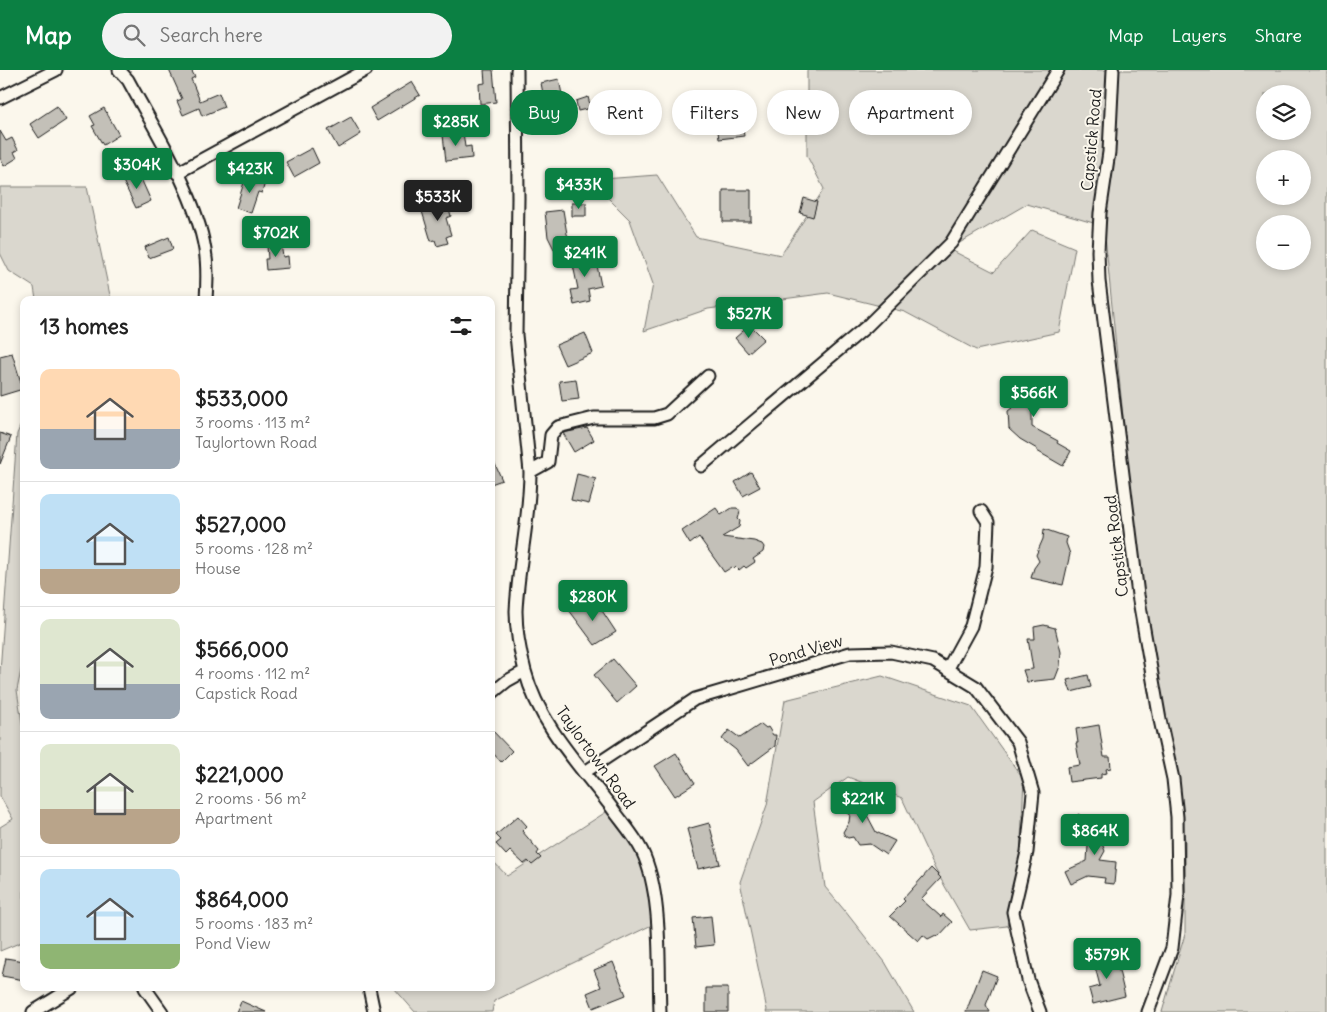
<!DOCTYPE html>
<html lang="en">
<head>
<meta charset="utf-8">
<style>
	:root { --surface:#fff; --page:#f2f2f2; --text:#222; --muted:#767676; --line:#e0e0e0; --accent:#0b8043 }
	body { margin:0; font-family:Delius,sans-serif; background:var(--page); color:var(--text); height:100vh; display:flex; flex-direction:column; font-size:19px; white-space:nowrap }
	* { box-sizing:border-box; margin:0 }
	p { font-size:16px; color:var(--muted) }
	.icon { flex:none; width:28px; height:28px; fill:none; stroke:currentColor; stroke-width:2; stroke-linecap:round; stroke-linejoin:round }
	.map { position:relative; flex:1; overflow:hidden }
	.sheet { position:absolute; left:20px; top:226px; width:475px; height:695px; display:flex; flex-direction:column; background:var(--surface); border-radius:10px; box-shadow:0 2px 8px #0003 }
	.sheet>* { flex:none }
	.hud { position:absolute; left:510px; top:20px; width:475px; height:45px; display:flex; gap:10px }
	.controls { position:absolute; left:1256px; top:15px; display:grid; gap:10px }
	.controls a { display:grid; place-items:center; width:55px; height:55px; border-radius:50%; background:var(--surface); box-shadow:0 2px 8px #0003; font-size:25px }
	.price { position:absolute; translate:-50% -42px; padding:0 11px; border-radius:5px; background:var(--accent); color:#fff; font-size:16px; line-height:32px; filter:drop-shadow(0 1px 2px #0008) }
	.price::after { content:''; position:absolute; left:50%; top:30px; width:15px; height:11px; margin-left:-8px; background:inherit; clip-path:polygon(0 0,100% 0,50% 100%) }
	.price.selected { background:#222; color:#fff }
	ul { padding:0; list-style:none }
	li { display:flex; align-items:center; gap:15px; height:125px; padding:0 20px }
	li+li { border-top:1px solid var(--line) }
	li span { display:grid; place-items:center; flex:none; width:140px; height:100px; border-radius:10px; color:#555 }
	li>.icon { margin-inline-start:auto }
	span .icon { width:60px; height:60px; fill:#fffc; stroke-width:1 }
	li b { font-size:21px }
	h2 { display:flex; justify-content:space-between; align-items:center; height:60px; padding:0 20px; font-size:21px }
	.pill { padding:0 18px; border-radius:22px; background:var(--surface); box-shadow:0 2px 8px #0003; font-size:18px; line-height:45px }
	.pill.selected { background:var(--accent); color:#fff }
	header { display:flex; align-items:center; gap:30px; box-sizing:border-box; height:70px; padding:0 25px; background:var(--accent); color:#fff }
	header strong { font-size:24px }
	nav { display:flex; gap:28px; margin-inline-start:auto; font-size:18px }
	.search { width:350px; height:45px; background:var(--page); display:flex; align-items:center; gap:12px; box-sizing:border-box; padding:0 18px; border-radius:28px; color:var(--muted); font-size:19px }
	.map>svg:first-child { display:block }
	.green { fill:#dad7ce; stroke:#7b7a75; fill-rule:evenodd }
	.building { fill:#c3c0b8; stroke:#1c1c1c }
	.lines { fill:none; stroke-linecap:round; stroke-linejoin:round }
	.minor-casing { stroke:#1c1c1c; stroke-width:15 }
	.minor { stroke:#fbf7ec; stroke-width:11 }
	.labels { text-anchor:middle; stroke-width:4; stroke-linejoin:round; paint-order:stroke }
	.street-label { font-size:16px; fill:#1c1c1c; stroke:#fbf7ec }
</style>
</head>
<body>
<header>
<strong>Map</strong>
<div class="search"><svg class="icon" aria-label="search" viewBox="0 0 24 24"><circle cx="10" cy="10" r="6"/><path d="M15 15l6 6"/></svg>Search here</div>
<nav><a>Map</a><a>Layers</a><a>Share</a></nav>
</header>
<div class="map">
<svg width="1327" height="942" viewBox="0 0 1327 942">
	<rect width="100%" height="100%" fill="#fbf7ec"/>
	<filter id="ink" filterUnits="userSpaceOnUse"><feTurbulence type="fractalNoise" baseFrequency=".02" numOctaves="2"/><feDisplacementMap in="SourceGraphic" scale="10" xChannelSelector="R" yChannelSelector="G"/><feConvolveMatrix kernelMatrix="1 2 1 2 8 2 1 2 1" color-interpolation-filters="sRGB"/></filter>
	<g filter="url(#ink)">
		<!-- green -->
		<path class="green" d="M807 0H1327V942H1162L1185 864V770L1143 547 1104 156 1027 134 949 179 994 202 1032 160 1075 178 1059 262 976 280 905 242 828 223 708 239 644 261 653 214 630 150 590 110 657 105 696 167 781 185 824 119 807 86ZM1265 24H1302V61H1265ZM1265 89H1302V126H1265ZM1265 154H1302V191H1265Z
			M0 117H87L111 230H36L34 217 9 201 0 183Z
			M24 347V586L17 620 24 666V871L0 881V757L13 749 0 726V602L17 364Z
			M882 606 971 636 1024 710 1020 789 1007 856 970 860 935 799 902 728 848 707 813 732 825 817 845 841 885 892 914 942H766L767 940 740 812 767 735 785 630Z
			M606 742 644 791 656 853 494 931 492 942H415L394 918H491V789L507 806Z"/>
		<!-- building -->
		<path class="building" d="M169 0H191L195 7 191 9 200 31 219 23 224 37 202 46 199 38 183 45 177 31 182 29Z
			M484 0H493L496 32 480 34 479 14 485 13Z
			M559 9 563 30 545 34 541 13Z
			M412 12 420 25 377 51 370 38Z
			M588 27 591 38 578 41 576 31Z
			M57 36 66 50 39 68 30 54Z
			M740 36 744 66 719 69 715 39Z
			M104 38 119 65 103 75 92 56 95 55 90 46Z
			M351 47 361 64 338 78 328 60Z
			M0 61 6 71 12 68 18 80 14 82 17 88 4 96 0 88Z
			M463 62 465 77 471 76 472 88 446 91 443 65Z
			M312 78 319 93 294 107 286 92Z
			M138 102 151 131 136 138 122 109Z
			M246 106 265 112 262 123 258 122 251 143 236 138Z
			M723 120H751V152H723Z
			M804 128 817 132 813 147 800 143Z
			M447 131 451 146 446 148 451 165 446 167 448 173 437 176 435 170 431 171 421 138Z
			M572 133H586V146H572Z
			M563 140 567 164 574 179 558 187 548 167 545 142Z
			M169 167 173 179 149 188 145 177Z
			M281 174 283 187 288 186 289 198 266 200 265 189H268L267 176Z
			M595 185 601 216 588 219 590 231 574 235 571 220 578 219 572 190Z
			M750 255 764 269 748 283 735 268Z
			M585 263 593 283 565 295 556 275Z
			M12 283 23 319 0 326V286Z
			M576 309 579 329 562 331 559 311Z
			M1015 310 1054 313 1055 331 1054 333H1044L1040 337 1032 341V357L1058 371 1057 373 1071 381 1063 396 1037 381V379L1020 369 1009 359 1008 341 1012 338Z
			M587 358 594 370 574 382 563 363Z
			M0 363 11 367 0 394Z
			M491 385 502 410 491 414Z
			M751 402 760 417 743 426 735 412Z
			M577 404 596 409 589 434 571 430Z
			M716 438 721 445 732 438H737L740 442 738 449 740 451 739 457 722 467 754 471 762 474 764 477 763 482 753 489 755 492 746 498 744 496 739 500 736 497 734 499 732 497 724 502 699 467 690 474 682 461Z
			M1044 459 1067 467 1066 473 1070 484 1063 515 1031 508 1034 498 1039 491 1036 485 1043 469Z
			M586 529 593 540 599 536 616 562 595 575 569 540Z
			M1044 555 1055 558 1061 582 1060 596 1055 609 1027 612 1023 600 1033 599 1028 569H1035L1034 557Z
			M613 589 636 616 617 633 594 605Z
			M1088 605 1091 617 1071 622 1067 610Z
			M761 654 766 658 768 657 773 665H776L775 676 748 696 736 680 722 669 729 660 740 668Z
			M1099 655 1104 687H1110L1111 698 1106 699 1107 703 1101 704V708L1069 712 1067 697 1080 695 1076 673H1078L1076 659Z
			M491 659 512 681 501 692 491 681Z
			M676 683 695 713 675 726 655 696Z
			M847 723 870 729 867 745 876 762 895 771 886 785 870 774 858 775 853 767 848 768 845 766 843 762 849 752 850 744 842 741 841 734 844 732Z
			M1078 744 1096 756 1103 757V759L1117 760 1116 772 1101 771 1105 781 1100 790 1116 792 1114 814 1104 813 1105 808 1088 806 1071 814 1065 801 1087 791 1089 761Z
			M518 746 527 756 522 761 539 781 537 784 541 788 532 795 528 791 524 794 510 781 506 785 496 774 501 770 496 765Z
			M709 753 720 794 698 799 687 759Z
			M931 798 941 808 921 829 941 847 943 844 952 852 938 867 936 865 928 869 923 865 918 871 890 846 905 831 903 829Z
			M711 846 714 875 696 877 693 848Z
			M1115 884 1125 926 1093 934 1089 919 1100 916 1093 889Z
			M6 888 24 891V910L2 906Z
			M613 892 626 925 593 938 587 923 601 917 594 900Z
			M982 900 997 906 986 935 990 942H966Z
			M706 918H728V942H706Z
			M241 931 266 942H236Z"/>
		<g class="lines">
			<defs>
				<path id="minor" d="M119 0 128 10C155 60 196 124 205 180 208 197 207 213 206 230
					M517 0 518 128 516 265 530 402C530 448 518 494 516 541 516 561 520 582 525 601 539 654 579 695 612 738 622 752 634 765 642 781 663 825 658 894 660 942
					M1113 0 1109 82 1100 143 1098 181 1099 211 1138 525 1160 650 1173 709 1177 747 1178 825 1172 878 1148 942
					M0 28 56 0
					M177 103 366 0
					M701 396 867 256 951 173 1058 0
					M530 402 548 392 551 365 558 357 594 348H654L667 344 708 306
					M947 600 971 556 986 497 988 452 981 441
					M491 624 507 611 525 601
					M585 702 695 629 850 583 891 582 933 591 976 617 1018 672 1033 723 1027 782 1013 842 1028 910 1040 942
					M145 918 162 942
					M369 918 374 942
					M33 942 72 918"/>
			</defs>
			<!-- minor casing -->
			<use href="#minor" class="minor-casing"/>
			<!-- minor -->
			<use href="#minor" class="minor"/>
		</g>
	</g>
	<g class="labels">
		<!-- street labels -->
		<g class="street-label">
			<text transform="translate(1091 70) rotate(-85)" y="6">Capstick Road</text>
			<text transform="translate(1116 476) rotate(-97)" y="6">Capstick Road</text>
			<text transform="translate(806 580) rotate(-16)" y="6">Pond View</text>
			<text transform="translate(596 687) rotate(54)" y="6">Taylortown Road</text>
		</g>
	</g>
</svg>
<div class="controls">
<a><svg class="icon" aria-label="layers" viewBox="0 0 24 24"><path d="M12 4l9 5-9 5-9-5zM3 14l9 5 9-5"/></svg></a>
<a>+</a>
<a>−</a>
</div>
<b class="price" style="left:456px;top:77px">$285K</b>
<b class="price" style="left:137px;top:120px">$304K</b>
<b class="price" style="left:250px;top:124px">$423K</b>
<b class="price" style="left:579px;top:140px">$433K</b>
<b class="price selected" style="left:438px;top:152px">$533K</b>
<b class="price" style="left:276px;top:188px">$702K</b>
<b class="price" style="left:585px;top:208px">$241K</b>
<b class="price" style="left:749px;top:269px">$527K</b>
<b class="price" style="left:1034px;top:348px">$566K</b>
<b class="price" style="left:593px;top:552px">$280K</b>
<b class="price" style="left:863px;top:754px">$221K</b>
<b class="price" style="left:1095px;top:786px">$864K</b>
<b class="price" style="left:1107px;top:910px">$579K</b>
<div class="hud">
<a class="pill selected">Buy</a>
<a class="pill">Rent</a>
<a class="pill">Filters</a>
<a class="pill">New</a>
<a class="pill">Apartment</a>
</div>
<section class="sheet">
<h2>13 homes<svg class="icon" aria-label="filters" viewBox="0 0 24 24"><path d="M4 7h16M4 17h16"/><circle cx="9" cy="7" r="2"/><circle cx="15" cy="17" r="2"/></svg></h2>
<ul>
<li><span style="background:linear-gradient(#ffd9b3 60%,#9aa5b1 0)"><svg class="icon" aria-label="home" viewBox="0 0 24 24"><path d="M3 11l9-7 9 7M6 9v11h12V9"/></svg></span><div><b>$533,000</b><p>3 rooms · 113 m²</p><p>Taylortown Road</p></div></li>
<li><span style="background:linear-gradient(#bfe0f5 75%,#b9a48a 0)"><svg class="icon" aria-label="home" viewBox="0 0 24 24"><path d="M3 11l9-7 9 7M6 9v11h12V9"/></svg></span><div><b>$527,000</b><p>5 rooms · 128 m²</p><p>House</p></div></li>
<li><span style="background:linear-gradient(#dfe7d0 65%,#9aa5b1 0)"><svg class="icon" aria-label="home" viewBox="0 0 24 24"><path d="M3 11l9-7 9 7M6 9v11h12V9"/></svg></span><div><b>$566,000</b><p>4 rooms · 112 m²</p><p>Capstick Road</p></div></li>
<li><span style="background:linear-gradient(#dfe7d0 65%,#b9a48a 0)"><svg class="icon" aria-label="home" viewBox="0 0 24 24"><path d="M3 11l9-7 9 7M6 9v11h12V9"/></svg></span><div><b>$221,000</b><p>2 rooms · 56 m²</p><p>Apartment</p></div></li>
<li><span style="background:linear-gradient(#bfe0f5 75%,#8fb573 0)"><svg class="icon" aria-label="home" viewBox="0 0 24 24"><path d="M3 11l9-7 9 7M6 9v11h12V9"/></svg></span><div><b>$864,000</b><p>5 rooms · 183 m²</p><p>Pond View</p></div></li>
</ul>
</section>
</div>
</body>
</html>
